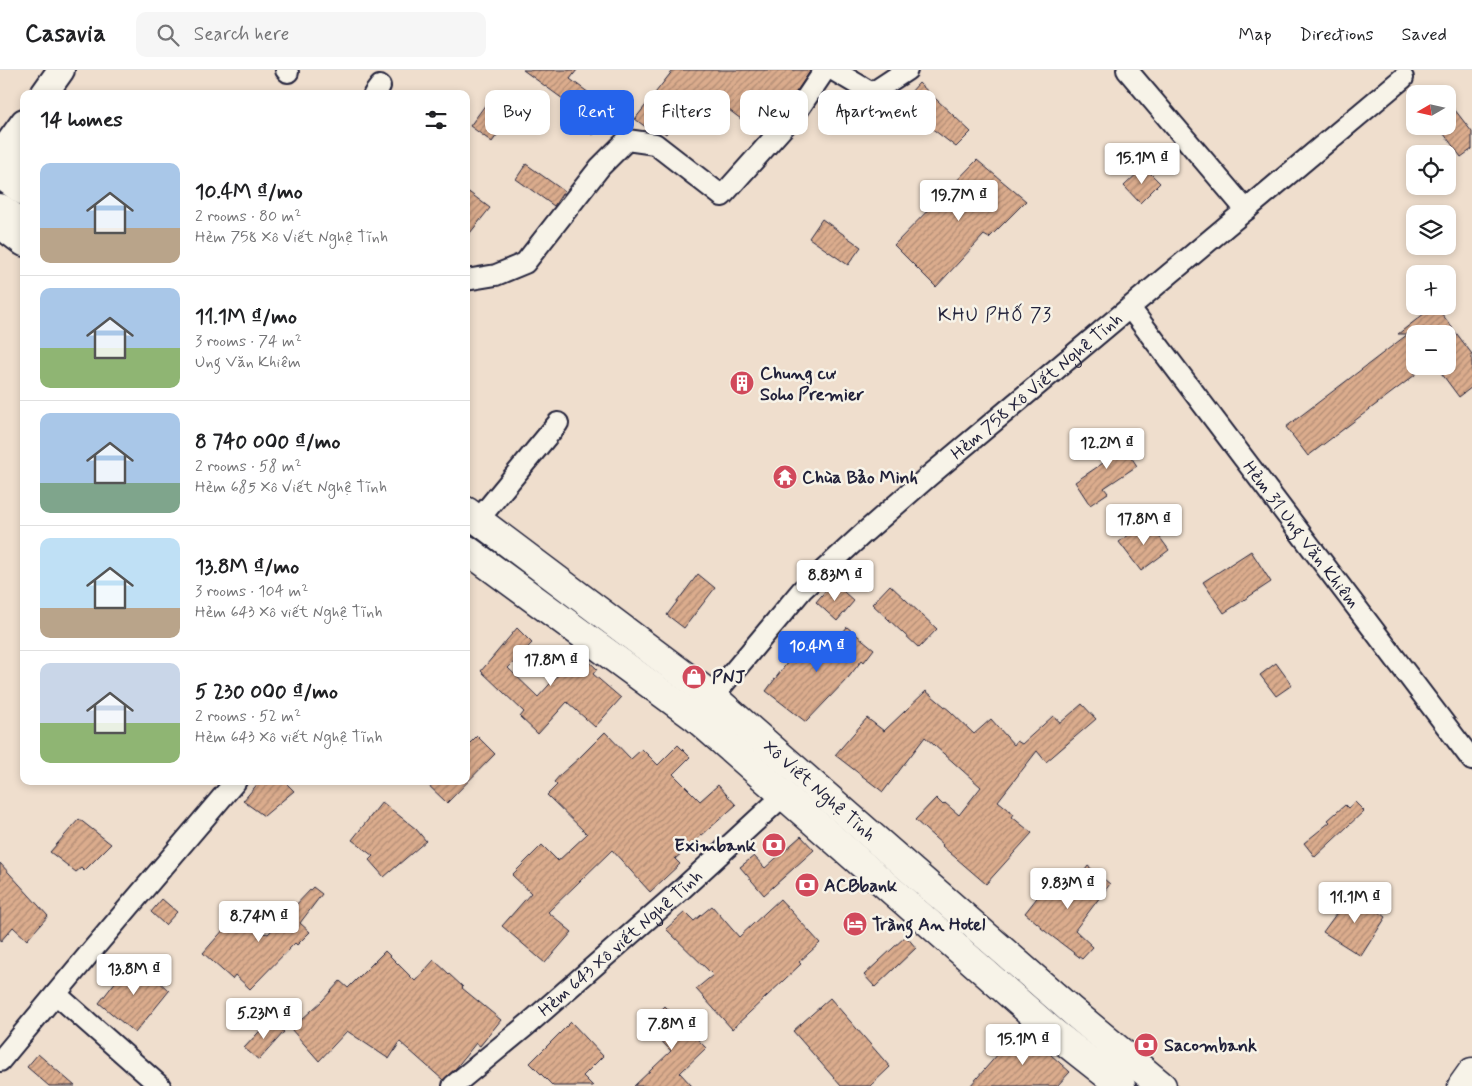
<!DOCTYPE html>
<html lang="en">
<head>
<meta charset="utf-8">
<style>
	:root { --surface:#fff; --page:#f6f6f6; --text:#202124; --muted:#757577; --line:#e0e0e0; --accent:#2563eb }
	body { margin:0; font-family:Mynerve,sans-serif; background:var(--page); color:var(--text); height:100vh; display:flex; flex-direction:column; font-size:19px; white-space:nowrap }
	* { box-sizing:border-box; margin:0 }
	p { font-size:16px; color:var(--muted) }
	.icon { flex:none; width:28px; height:28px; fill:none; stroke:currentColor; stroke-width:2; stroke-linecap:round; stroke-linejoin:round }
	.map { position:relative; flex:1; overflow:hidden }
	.side { position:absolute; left:20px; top:20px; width:450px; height:695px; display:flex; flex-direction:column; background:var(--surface); border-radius:10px; box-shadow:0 2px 8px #0003 }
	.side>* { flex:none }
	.hud { position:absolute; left:485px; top:20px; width:475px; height:45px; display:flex; gap:10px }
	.needle { width:32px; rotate:261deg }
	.tools { position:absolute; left:1406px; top:15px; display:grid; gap:10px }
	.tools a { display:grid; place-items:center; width:50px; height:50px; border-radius:10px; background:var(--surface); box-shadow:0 2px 8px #0003; font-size:25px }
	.price { position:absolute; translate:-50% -42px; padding:0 11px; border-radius:5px; background:#fff; color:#222; font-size:16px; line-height:32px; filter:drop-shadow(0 1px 2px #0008) }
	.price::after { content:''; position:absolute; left:50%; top:30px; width:15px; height:11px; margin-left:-8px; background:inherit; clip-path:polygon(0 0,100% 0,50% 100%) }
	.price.selected { background:var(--accent); color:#fff }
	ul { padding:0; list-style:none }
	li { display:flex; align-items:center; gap:15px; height:125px; padding:0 20px }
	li+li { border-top:1px solid var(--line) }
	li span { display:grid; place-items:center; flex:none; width:140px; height:100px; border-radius:10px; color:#555 }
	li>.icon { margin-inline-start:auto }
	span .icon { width:60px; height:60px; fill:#fffc; stroke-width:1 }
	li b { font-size:21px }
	h2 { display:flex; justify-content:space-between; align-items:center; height:60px; padding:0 20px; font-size:21px }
	.chip { padding:0 18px; border-radius:10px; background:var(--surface); box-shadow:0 2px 8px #0003; font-size:18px; line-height:45px }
	.chip.selected { background:var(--accent); color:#fff }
	header { display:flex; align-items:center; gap:30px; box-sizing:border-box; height:70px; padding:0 25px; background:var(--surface); border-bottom:1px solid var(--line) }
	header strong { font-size:24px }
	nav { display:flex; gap:28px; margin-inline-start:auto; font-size:18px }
	.search { width:350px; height:45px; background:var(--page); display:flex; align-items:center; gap:12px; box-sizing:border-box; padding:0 18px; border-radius:10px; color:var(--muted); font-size:19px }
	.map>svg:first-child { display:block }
	.building { fill:url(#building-hatch); stroke:#22223b }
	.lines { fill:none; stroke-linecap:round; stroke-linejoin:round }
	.minor-casing { stroke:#22223b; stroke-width:24 }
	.tertiary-casing { stroke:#22223b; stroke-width:30 }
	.secondary-casing { stroke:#22223b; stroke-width:31 }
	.minor { stroke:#f7f3e8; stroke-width:20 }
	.tertiary { stroke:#f7f3e8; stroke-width:26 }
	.secondary { stroke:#f7f3e8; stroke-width:28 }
	.labels { text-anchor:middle; stroke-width:5; stroke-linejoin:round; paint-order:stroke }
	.poi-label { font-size:18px; font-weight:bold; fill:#22223b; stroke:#f7f3e8; text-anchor:start }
	.street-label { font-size:18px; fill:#22223b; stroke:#f7f3e8 }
	.neighbourhood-label { font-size:19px; letter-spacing:1px; fill:#22223b; stroke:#f7f3e8 }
</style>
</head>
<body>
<header>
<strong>Casavia</strong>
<div class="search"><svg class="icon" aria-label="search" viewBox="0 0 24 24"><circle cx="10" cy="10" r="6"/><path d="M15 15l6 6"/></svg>Search here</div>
<nav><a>Map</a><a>Directions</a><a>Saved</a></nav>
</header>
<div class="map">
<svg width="1472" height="1016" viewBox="0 0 1472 1016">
	<defs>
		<pattern id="building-hatch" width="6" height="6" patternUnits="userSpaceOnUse" patternTransform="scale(1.25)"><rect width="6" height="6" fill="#dbac8d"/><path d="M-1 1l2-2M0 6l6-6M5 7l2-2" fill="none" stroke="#b18c74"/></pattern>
	</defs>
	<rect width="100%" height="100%" fill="#efdecd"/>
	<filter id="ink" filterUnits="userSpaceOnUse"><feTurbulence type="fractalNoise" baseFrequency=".02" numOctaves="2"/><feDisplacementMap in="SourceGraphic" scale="10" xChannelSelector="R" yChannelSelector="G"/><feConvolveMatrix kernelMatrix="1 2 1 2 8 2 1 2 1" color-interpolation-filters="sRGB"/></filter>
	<g filter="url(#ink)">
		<!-- building -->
		<path class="building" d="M523 0H577L570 9 612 40 593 65 568 46 574 37Z
			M673 0H811L787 36 761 64 705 22 702 26 699 23 666 64 655 56 651 61 635 49Z
			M919 13 971 62 956 77 900 34Z
			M494 23 516 39 492 72 470 56Z
			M1448 31 1472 62V79L1461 87 1438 56H1448Z
			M977 90 1026 131 989 168 984 165 936 217 894 175Z
			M526 94 564 121 554 136 516 109Z
			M1144 97 1160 113 1140 133 1124 116Z
			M466 120 490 138 466 168Z
			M822 149 861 177 848 195 809 168Z
			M1434 236H1436L1472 284V317L1459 327 1436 296H1448V264H1415V305L1308 386 1286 357 1408 264H1398Z
			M1116 364 1137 396 1104 418 1108 423 1090 435 1075 412 1109 389 1099 375Z
			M1148 451 1169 480 1141 501 1119 472Z
			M1251 481 1271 512 1224 543 1203 512Z
			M698 504 715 518 684 558 667 545Z
			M833 512 854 531 837 551 816 532Z
			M890 515 937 559 919 578 872 534Z
			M847 557 874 579 864 592 862 590 848 608 806 652 766 621 790 589 783 584 796 565 823 590Z
			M517 558 532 573 508 598 538 627 579 582 597 599 593 604 621 628 595 657 567 632 538 664 520 647 524 642 481 601Z
			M1276 593 1292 615 1276 626 1260 605Z
			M926 621 950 641 974 664 991 649 1014 675 1017 671 1022 674 1053 646 1060 652 1059 654 1082 634 1096 649 1046 692 1037 681 998 731 1014 744 1012 747 1032 763 986 814 942 776 943 775 915 750 936 728 943 735 945 733 959 745 981 717 925 667 883 722 835 685 867 648 884 661Z
			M605 662 631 689 642 679 658 695 678 675 690 687 673 704 700 731 718 715 736 735 675 789 680 794 650 822 612 780 548 842 572 862 545 893 502 856 531 823 512 805 542 775 558 791 587 764 547 725 557 715 554 712 561 704 579 688Z
			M477 666 495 684 447 733 424 711H466V677Z
			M260 711H284L294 721 264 746 243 731Z
			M382 732 416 759 426 771 384 807 369 790 373 786 352 770Z
			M1355 732 1364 741 1315 787 1304 773 1330 752 1328 750 1345 735 1348 738Z
			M79 749 111 774 84 801 81 798 76 802 50 782Z
			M801 766 814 780 764 825 740 797 754 786 765 798Z
			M0 793 48 846 27 870 13 857 0 872Z
			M1088 796 1110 814 1075 860 1093 877 1082 889 1041 858 1042 857 1025 843 1051 810 1068 823Z
			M313 817 322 824 300 853 310 862 297 875 295 873 250 919 235 905 232 909 203 883 240 841 265 864 266 863 268 864Z
			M1352 822 1386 847 1361 886 1323 862Z
			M162 829 177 842 165 855 151 842Z
			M780 829 820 873 799 892 801 894 732 959 696 919 713 905 666 859 685 842 694 851 712 836 739 867Z
			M906 866 916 878 875 917 864 905Z
			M385 881 415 911 434 890 463 917 462 918 501 950 480 976 476 973 456 998 443 1010 400 972 389 989 347 961 319 991 291 959 322 931 340 911 348 918Z
			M134 888 169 921 135 963 99 933Z
			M830 928 890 997 870 1016H841L793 961Z
			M665 936 706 978 680 1003 692 1016H634L671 981 646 955Z
			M270 950 284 962 259 990 244 978Z
			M571 952 603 986 583 1006 593 1016H553L530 993Z
			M1021 958 1070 1002 1057 1016H970Z
			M38 984 75 1016H49L27 997Z"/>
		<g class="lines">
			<defs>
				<g id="minor">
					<path d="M286 0 288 2"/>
					<path d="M833 0 872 23 907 0"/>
					<path d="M1127 0 1246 140"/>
					<path d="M374 24 380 16"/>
					<path d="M466 210 496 205 525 193 600 97 627 70 655 74 722 126 796 43 825 0"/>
					<path id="s1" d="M1130 238 1472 690"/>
					<path d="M478 450 558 353"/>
					<path id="s2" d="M705 636 802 520 865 462 929 406 1403 8"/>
					<path d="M56 924 160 1016"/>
					<path d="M0 991 94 878 236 711"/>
					<path id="s3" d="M453 1016 527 955 681 820 784 725"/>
				</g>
				<path id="tertiary" d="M44 24 61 0
					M0 77 24 95
					M4 80 24 52
					M0 155 24 173"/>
				<g id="secondary">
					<path d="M0 104 24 121"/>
					<path d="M0 138 24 155"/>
					<path id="s4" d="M466 441 713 627 1072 941 1162 1016"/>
					<path d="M466 479 696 648 1054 963 1121 1016"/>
					<path d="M1462 1016 1472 1002"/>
				</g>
			</defs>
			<!-- minor casing -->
			<use href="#minor" class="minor-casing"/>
			<!-- tertiary casing -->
			<use href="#tertiary" class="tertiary-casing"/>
			<!-- secondary casing -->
			<use href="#secondary" class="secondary-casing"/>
			<!-- minor -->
			<use href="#minor" class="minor"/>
			<!-- tertiary -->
			<use href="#tertiary" class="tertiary"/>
			<!-- secondary -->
			<use href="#secondary" class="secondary"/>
		</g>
	</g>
	<!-- icons -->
	<defs>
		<symbol id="building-disc" viewBox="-11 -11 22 22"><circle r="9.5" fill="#d1495b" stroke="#f7f3e8"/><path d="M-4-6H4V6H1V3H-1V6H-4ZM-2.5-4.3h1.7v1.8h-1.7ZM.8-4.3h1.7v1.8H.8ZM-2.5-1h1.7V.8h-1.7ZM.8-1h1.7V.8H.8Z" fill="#fff"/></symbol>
		<symbol id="temple-disc" viewBox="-11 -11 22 22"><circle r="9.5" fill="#d1495b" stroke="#f7f3e8"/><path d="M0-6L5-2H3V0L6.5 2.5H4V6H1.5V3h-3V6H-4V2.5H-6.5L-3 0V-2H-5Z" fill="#fff"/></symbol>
		<symbol id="shop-disc" viewBox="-11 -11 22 22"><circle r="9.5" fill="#d1495b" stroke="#f7f3e8"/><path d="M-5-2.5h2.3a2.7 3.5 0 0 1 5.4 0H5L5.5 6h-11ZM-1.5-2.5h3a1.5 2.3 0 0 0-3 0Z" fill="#fff"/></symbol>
		<symbol id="bank-disc" viewBox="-11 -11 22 22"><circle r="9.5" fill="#d1495b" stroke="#f7f3e8"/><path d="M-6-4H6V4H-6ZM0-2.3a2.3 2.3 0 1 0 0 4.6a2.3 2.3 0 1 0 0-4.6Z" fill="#fff"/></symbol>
		<symbol id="hotel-disc" viewBox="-11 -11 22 22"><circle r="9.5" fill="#d1495b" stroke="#f7f3e8"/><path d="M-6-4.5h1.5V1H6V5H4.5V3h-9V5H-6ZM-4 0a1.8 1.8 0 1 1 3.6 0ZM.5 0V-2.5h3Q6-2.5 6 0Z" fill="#fff"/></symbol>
	</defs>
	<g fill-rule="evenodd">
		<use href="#building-disc" x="728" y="299" width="28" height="28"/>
		<use href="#temple-disc" x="771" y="393" width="28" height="28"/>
		<use href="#shop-disc" x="680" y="593" width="28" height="28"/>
		<use href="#bank-disc" x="760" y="761" width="28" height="28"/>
		<use href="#bank-disc" x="793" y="801" width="28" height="28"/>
		<use href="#hotel-disc" x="841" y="840" width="28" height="28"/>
		<use href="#bank-disc" x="1132" y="961" width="28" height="28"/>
	</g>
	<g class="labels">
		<!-- poi labels -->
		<g class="poi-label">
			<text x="760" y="309">Chung cư<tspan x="760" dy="21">Soho Premier</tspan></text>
			<text x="802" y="413">Chùa Bảo Minh</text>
			<text x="712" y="613">PNJ</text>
			<text x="756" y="781" text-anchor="end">Eximbank</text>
			<text x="824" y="821">ACBbank</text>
			<text x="872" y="860">Tràng An Hotel</text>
			<text x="1164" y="981">Sacombank</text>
		</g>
		<!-- street labels -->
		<g class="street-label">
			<text dy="6" stroke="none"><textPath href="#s2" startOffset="462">Hẻm 758 Xô Viết Nghệ Tĩnh</textPath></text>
			<text dy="6" stroke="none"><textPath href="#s1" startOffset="284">Hẻm 31 Ung Văn Khiêm</textPath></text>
			<text dy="6" stroke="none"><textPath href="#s4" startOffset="451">Xô Viết Nghệ Tĩnh</textPath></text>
			<text dy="6" stroke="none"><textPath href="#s3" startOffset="220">Hẻm 643 Xô viết Nghệ Tĩnh</textPath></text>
		</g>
		<!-- neighbourhood labels -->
		<g class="neighbourhood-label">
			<text x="995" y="251">KHU PHỐ 73</text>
		</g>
	</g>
</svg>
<div class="tools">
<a><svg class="needle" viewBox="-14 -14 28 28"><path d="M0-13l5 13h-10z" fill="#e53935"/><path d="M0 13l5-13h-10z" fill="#757577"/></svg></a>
<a><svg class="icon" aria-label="locate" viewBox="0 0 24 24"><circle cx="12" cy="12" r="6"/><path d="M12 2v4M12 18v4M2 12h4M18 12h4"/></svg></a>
<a><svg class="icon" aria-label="layers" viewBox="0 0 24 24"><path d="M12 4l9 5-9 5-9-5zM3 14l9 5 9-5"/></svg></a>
<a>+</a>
<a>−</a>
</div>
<b class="price" style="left:1142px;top:115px">15.1M ₫</b>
<b class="price" style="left:959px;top:152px">19.7M ₫</b>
<b class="price" style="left:1107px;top:400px">12.2M ₫</b>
<b class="price" style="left:1144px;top:476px">17.8M ₫</b>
<b class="price" style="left:835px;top:532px">8.83M ₫</b>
<b class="price selected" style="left:817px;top:603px">10.4M ₫</b>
<b class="price" style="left:551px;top:617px">17.8M ₫</b>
<b class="price" style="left:1068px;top:840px">9.83M ₫</b>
<b class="price" style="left:1355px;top:854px">11.1M ₫</b>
<b class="price" style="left:259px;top:873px">8.74M ₫</b>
<b class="price" style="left:134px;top:926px">13.8M ₫</b>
<b class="price" style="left:264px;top:970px">5.23M ₫</b>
<b class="price" style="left:672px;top:981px">7.8M ₫</b>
<b class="price" style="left:1023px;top:996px">15.1M ₫</b>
<div class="hud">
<a class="chip">Buy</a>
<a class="chip selected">Rent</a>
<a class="chip">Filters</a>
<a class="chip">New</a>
<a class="chip">Apartment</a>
</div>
<section class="side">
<h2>14 homes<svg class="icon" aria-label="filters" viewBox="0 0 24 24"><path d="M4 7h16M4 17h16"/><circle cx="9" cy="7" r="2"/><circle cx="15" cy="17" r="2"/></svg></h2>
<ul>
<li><span style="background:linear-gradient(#a9c7e8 65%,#b9a48a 0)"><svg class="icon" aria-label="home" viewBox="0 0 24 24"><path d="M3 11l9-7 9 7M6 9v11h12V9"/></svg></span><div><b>10.4M ₫/mo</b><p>2 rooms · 80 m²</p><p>Hẻm 758 Xô Viết Nghệ Tĩnh</p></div></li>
<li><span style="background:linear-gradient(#a9c7e8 60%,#8fb573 0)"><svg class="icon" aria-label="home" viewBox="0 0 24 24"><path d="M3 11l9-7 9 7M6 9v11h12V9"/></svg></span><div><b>11.1M ₫/mo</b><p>3 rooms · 74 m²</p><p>Ung Văn Khiêm</p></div></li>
<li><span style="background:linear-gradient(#a9c7e8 70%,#7fa58c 0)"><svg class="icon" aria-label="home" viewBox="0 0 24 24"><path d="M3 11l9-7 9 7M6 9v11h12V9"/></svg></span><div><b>8 740 000 ₫/mo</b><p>2 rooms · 58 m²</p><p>Hẻm 685 Xô Viết Nghệ Tĩnh</p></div></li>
<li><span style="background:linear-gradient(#bfe0f5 70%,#b9a48a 0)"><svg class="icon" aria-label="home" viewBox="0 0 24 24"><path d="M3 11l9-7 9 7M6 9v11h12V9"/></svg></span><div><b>13.8M ₫/mo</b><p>3 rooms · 104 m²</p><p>Hẻm 643 Xô viết Nghệ Tĩnh</p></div></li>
<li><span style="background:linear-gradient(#c9d6e8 60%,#8fb573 0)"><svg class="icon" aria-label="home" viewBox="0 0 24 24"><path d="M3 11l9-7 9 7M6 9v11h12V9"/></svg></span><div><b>5 230 000 ₫/mo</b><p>2 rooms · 52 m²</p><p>Hẻm 643 Xô viết Nghệ Tĩnh</p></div></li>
</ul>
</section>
</div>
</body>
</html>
